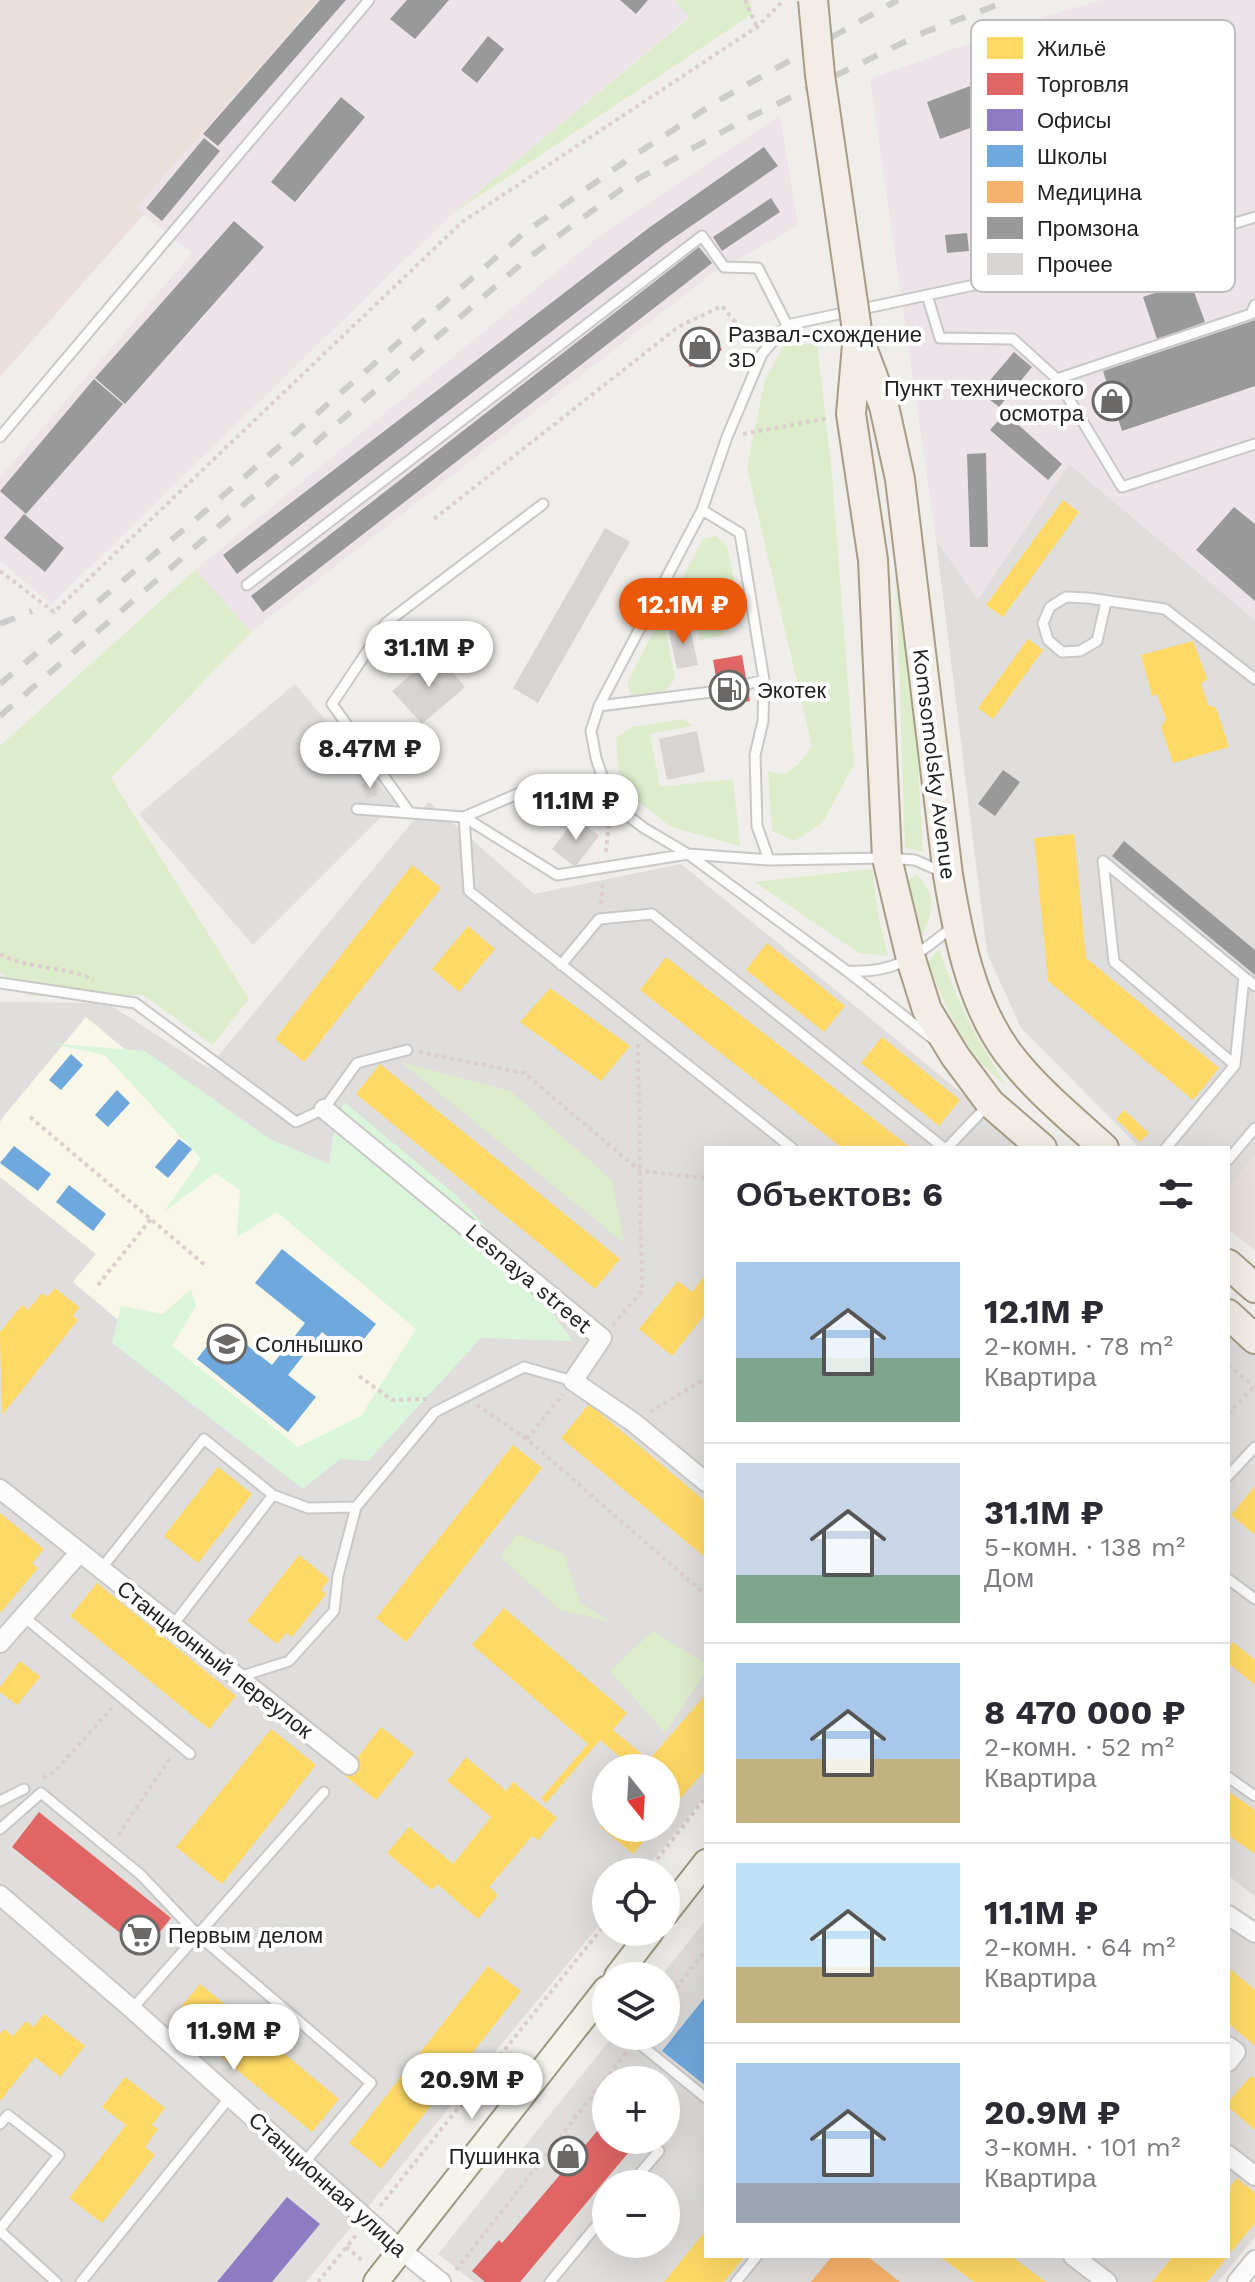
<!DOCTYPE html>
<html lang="ru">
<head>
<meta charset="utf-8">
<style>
	:root { --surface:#fff; --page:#f7f7f7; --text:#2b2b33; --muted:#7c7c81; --line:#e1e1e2; --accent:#ea580c }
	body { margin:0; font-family:"Work Sans",sans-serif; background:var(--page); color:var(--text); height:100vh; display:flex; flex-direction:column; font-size:30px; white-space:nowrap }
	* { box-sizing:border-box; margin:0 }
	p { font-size:26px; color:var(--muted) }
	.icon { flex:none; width:44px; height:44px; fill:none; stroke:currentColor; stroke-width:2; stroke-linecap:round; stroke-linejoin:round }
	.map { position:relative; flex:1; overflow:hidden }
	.panel { position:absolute; left:704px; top:1146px; width:526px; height:1112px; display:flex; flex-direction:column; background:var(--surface); border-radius:0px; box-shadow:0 8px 32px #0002 }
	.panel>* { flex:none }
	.needle { width:52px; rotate:162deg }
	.controls { position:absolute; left:592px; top:1754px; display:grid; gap:16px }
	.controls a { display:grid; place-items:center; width:88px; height:88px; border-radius:50%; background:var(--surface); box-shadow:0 8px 32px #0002; font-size:40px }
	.price { position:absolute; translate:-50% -68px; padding:0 18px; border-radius:28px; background:#fff; color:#222; font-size:26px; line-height:52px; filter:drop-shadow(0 2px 4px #0008) }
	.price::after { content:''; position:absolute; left:50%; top:48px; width:24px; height:18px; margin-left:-12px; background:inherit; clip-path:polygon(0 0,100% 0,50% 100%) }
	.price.current { background:var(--accent); color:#fff }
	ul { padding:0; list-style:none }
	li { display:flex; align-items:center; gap:24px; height:200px; padding:0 32px }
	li+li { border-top:2px solid var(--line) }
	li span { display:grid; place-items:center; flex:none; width:224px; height:160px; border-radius:0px; color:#555 }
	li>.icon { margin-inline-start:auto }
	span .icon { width:96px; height:96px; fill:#fffc; stroke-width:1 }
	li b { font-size:34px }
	h2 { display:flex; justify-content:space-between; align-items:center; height:96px; padding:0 32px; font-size:34px }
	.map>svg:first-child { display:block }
	.residential { fill:#dfdedc; fill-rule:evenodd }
	.industrial { fill:#ede4e9 }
	.education { fill:#f8f7e8 }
	.military { fill:#eae0db }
	.grass { fill:#ddeccb }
	.park { fill:#daf5da }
	.parking { fill:#e0dfde }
	.homes { fill:#ffd966 }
	.shops { fill:#e06666 }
	.offices { fill:#8e7cc3 }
	.schools { fill:#6fa8dc }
	.health { fill:#f6b26b }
	.industry { fill:#999 }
	.building { fill:#d7d4d2 }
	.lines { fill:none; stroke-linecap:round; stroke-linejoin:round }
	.service-casing { stroke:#c9c8c7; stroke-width:13 }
	.minor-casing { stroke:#c9c8c7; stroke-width:22 }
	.secondary-casing { stroke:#999a82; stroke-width:28 }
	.primary-casing { stroke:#a79c86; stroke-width:32 }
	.path { stroke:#dccecd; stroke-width:4; stroke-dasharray:4 4; stroke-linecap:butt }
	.service { stroke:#fdfcfc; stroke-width:9 }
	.minor { stroke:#fdfcfc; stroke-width:18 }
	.secondary { stroke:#f4f4ed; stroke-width:24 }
	.primary { stroke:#f3ede7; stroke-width:28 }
	.rail { stroke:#ccc; stroke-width:6; stroke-dasharray:16 16; stroke-linecap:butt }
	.primary-bridge-casing { stroke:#a79c86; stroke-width:32; stroke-linecap:butt }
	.primary-bridge { stroke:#f3ede7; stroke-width:28 }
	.labels { text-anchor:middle; stroke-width:8; stroke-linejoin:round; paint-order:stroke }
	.poi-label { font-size:22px; fill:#222; stroke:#fff; text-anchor:start }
	.street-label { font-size:22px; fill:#222; stroke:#fff }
	.key { fill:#fff; stroke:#bdbdbd; stroke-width:2 }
	.key-label { font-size:22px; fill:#222 }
</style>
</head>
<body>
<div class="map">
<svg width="1255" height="2282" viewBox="0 0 1255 2282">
	<rect width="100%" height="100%" fill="#f0eeeb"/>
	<!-- residential -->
	<path class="residential" d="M1069 464 1255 620V1155L1228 1189V1148H1140L1126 1134 1021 1028 987 953 936 540 978 599Z
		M429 802 534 894 681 864 1029 1148H706V1795L643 1872H606V1917L306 2282H0V1002L107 1003 208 1068ZM606 1768H666V1828H606Z
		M1228 1331 1255 1354V1897L1228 1875Z
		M1228 1913 1255 1936V2237L1218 2282H474L438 2254 613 2036H666V1976H661L706 1920V2256H1228ZM606 2080H666V2140H606ZM606 2184H666V2244H606Z"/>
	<!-- industrial -->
	<path class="industrial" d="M318 0H674L690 16 452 214 51 605 0 560V477L192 253 136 208Z
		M1102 0H1255V620L1069 464 978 600 936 540 870 79 1043 17Z
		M780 115 798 226 713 273 251 632 195 570 603 233Z"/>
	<!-- education -->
	<path class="education" d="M86 1017 455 1324 306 1478 73 1282 96 1254 0 1177V1122L3 1117Z"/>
	<!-- military -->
	<path class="military" d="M0 0H318L137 207 144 214 0 377Z
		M1255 1155V1250L1228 1229V1189Z"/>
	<!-- grass -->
	<path class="grass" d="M674 0H750L752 14 452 214 690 17Z
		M817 344 832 475 854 764 823 822 795 841 772 831 768 771 784 774 799 764 812 746 747 467 765 380 784 345Z
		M716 536 727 546 735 584 715 588 724 635 700 640 694 619 665 627 675 679 666 690 632 697 627 682 703 539Z
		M195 570 251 632 111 778 249 999 213 1045 143 995 32 996 0 972V746Z
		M896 576 915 715 923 852 905 847Z
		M685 719 692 726 650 734 660 787 733 779 740 846 671 827 639 802 619 772 616 738 632 727Z
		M872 869 878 915 888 956 859 953 755 882Z
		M916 874C938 897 933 909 922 936L908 881Z
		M939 949 956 995 975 1034 1006 1085C966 1058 945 1006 928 962Z
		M401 1062 510 1091 612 1180 624 1243Z
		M517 1534 564 1554 580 1603 611 1622 560 1610 500 1557Z
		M653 1631 706 1664V1672L665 1733 610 1671Z"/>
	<!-- park -->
	<path class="park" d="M49 1043 145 1051 270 1139 329 1164 333 1136 344 1102 456 1195 497 1239 573 1341 481 1338 368 1461 340 1459 303 1489 112 1343 121 1306 163 1314 191 1289 196 1306 172 1346 298 1447 361 1416 416 1329 277 1212 237 1237 240 1190 215 1173 164 1212 201 1159 105 1055Z"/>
	<!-- parking -->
	<path class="parking" d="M295 684 395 803 253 945 139 814Z"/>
	<!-- homes -->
	<path class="homes" d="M1063 500 1079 512 1003 617 986 605Z
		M1028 639 1043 650 993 719 978 708Z
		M1193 641 1207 679 1201 684 1208 705 1216 708 1229 747 1173 763 1161 727 1166 719 1157 694 1152 696 1141 655Z
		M1074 834 1086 958 1219 1068 1193 1100 1048 981 1034 838Z
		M412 865 441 888 304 1062 275 1039Z
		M468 926 495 949 459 992 432 969Z
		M767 943 845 1006 824 1032 746 970Z
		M666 957 911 1148H842L640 990Z
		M550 988 630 1046 601 1081 520 1022Z
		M882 1037 960 1100 939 1126 861 1063Z
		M380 1064 620 1259 595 1289 356 1094Z
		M1124 1110 1149 1133 1140 1142 1116 1119Z
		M706 1274V1313L672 1356 639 1329 678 1281 692 1292Z
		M55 1288 79 1307 73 1316 78 1320 2 1415 0 1332 22 1305 28 1310 42 1293 47 1297Z
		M589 1404 706 1502V1558L561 1438Z
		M513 1445 542 1468 406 1642 376 1618Z
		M218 1467 252 1494 198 1563 164 1536Z
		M1255 1486V1535L1231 1515Z
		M0 1513 44 1549 32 1563 38 1568 0 1613Z
		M299 1555 329 1579 321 1590 326 1594 292 1637 286 1633 277 1644 247 1621Z
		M97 1583 236 1696 209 1729 70 1616Z
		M504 1608 627 1713 613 1730 649 1760 706 1694V1769L666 1815V1768H633L600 1740 546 1803 541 1798 588 1744 472 1645Z
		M1233 1642 1255 1660V1685L1228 1663V1648Z
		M20 1661 40 1677 17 1705 0 1692V1687Z
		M381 1727 414 1753 376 1800 344 1775Z
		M271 1729 316 1765 222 1884 176 1847Z
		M466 1757 506 1791 513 1782 557 1818 538 1840 532 1836 489 1887 498 1895 478 1919 437 1884 432 1890 387 1853 409 1827 453 1864 491 1817 447 1781Z
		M1228 1791 1255 1810V1854L1228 1835Z
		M606 1821V1828H655L633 1854 601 1827Z
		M488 1966 521 1991 381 2169 349 2143Z
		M1228 1967 1255 1990V2046L1228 2023Z
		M200 1984 339 2099 312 2132 173 2017Z
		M44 2014 85 2046 60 2077 35 2057 0 2101V2034L4 2029 13 2036 26 2021 33 2027Z
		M1251 2076 1255 2079V2130L1228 2107V2102Z
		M125 2077 165 2108 152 2125 158 2129 145 2147 155 2155 102 2223 69 2198 126 2125 102 2107Z
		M1237 2178 1255 2193V2223L1228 2256 1207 2282H1152L1173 2256H1228V2189Z
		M706 2230V2256H745L724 2282H664Z
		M939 2256H1011L1046 2282H974Z"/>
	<!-- shops -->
	<path class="shops" d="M710 328 722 350 690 367 679 345Z
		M742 655 750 701 721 706 713 660Z
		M39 1812 171 1918 144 1952 12 1847Z
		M606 2109V2140H639L520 2282H485L472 2271 499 2240 502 2243 604 2123 598 2118Z"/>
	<!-- offices -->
	<path class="offices" d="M287 2197 320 2224 272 2282H217Z"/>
	<!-- schools -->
	<path class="schools" d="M71 1054 83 1065 61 1090 49 1080Z
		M117 1090 130 1103 108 1127 95 1115Z
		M179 1139 192 1149 168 1178 155 1167Z
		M14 1146 51 1174 38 1191 0 1163Z
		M69 1185 106 1214 93 1231 56 1202Z
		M282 1249 376 1324 351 1355 322 1332 288 1375 316 1397 288 1432 197 1359 223 1326 272 1365 305 1323 255 1283Z
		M706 1996V2086L662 2051Z"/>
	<!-- health -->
	<path class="health" d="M832 2256H867L900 2282H811Z"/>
	<!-- industry -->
	<path class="industry" d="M320 0H346L218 146 203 134Z
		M407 0H449L415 39 390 19Z
		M620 0H648L636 14Z
		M488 36 504 49 477 83 461 70Z
		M1019 68 1033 105 940 139 927 102Z
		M341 97 365 117 295 202 271 182Z
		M204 138 220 151 162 221 146 208Z
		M764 147 778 166 665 244 237 574 223 555 650 227Z
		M771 198 780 212 722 251 713 237Z
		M234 221 264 247 125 404 95 378Z
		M967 233 969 251 947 253 945 235Z
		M699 247 712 263 263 612 251 596Z
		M1190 281 1205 322 1157 339 1143 297Z
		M1255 320V386L1122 431 1103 371Z
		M1014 352 1032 367 999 407 980 392Z
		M94 379 123 404 26 514 0 491Z
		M1005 413 1062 464 1048 480 990 430Z
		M986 453 988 547H970L967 454Z
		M1234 507 1255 524V601L1196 550Z
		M24 514 64 548 45 572 4 538Z
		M1003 770 1020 782 995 816 978 804Z
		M1124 841 1255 950V975L1112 856Z"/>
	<!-- building -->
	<path class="building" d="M605 528 630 542 538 703 513 688Z
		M689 623 698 665 677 669 668 628Z
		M436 653 465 687 422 724 392 691Z
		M697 731 705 772 667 780 659 739Z
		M375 781 378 795 366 799 362 784Z
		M576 818 599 836 575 867 552 849Z"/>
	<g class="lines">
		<defs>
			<path id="service" d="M927 295 940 338 1013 339 1057 379 1251 314 1255 305
				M1057 379 1122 487 1255 444
				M0 437 369 0
				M702 510 740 533 764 680 763 721 755 755 757 826 769 860
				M247 585 702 236 724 267 758 268 787 325
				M1106 602 1097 641 1080 651 1062 652 1048 640 1043 623 1050 607 1066 597 1088 598 1165 609 1255 679
				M599 706 719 691 764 680
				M611 803 596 758 591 731 599 706 702 510 727 437 762 354 787 325 1171 243 1255 217
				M357 809 464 817 557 875 688 854 769 860 887 858 915 860 942 872
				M410 813 332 704 386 623 543 504
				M464 817 538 785 611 803 644 828 688 854 847 971 933 1039
				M464 817 469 891 792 1148
				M1103 861 1114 962 1235 1065
				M1103 861 1255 986
				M561 965 599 919 652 914 944 1148
				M847 971C898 974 916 955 954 926
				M0 983 135 1003 296 1122 324 1109 357 1063 407 1050
				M947 1148 988 1105
				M1166 1148 1235 1065 1244 977
				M1228 1160 1255 1128
				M1228 1476 1255 1447
				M101 1569 204 1439 273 1495
				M1228 1579 1255 1599
				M23 1616 190 1754
				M173 1625 273 1495 308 1508 356 1507
				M239 1677 289 1661 334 1611 338 1576 356 1507 435 1412 524 1367 573 1381
				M1228 1777 1255 1796
				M0 1801 24 1789
				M0 1829 41 1793 141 1875 198 1935 371 2083 304 2163
				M593 2006 606 2016
				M132 2009 324 1792
				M630 2036 706 2098
				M0 2124 8 2115 59 2155 0 2229
				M631 2184 659 2151
				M0 2231 56 2282
				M81 2282 230 2097
				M550 2282 606 2214
				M736 2282 757 2256"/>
			<path id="minor" d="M324 1109 602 1338 573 1381 633 1422 706 1482
				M0 1489 349 1765
				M0 1643 80 1552
				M0 1895 132 2009 401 2250 441 2282
				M1228 1915 1255 1933
				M1228 2046 1236 2052 1228 2062
				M1228 2155 1255 2176
				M1073 2256 1107 2282
				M1237 2282 1255 2260"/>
			<path id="secondary" d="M666 1913 706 1862
				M617 1976 651 1932
				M376 2282 606 1989"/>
			<path id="primary" d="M858 337 884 406 900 479 948 875C958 935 971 1003 1008 1053 1035 1089 1071 1118 1104 1148
				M857 345 851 414 873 560 887 858 911 959 927 1010 955 1056 990 1103 1042 1148
				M1228 1264 1255 1288
				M1228 1314 1255 1339"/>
		</defs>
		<!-- service casing -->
		<use href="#service" class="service-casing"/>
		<!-- minor casing -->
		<use href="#minor" class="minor-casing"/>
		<!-- secondary casing -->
		<use href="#secondary" class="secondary-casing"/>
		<!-- primary casing -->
		<use href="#primary" class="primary-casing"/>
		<!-- path -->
		<path class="path" d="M745 0 757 27
			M743 434 829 418
			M434 519 678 327 722 306 752 342
			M0 571 54 612 462 222 757 27 784 0
			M606 852 609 821
			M601 904 603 881
			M0 954C29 970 64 965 93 980
			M419 1052 524 1073 640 1171 706 1178
			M30 1117 206 1266
			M98 1285 151 1219
			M613 1325 642 1291 638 1044
			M1228 1365 1255 1387
			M359 1376 392 1400 427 1399
			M477 1405 527 1439 706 1595
			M650 1412 706 1378
			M1228 1414 1254 1386
			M527 1439 563 1394
			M43 1778 56 1770 112 1708
			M118 1835 171 1757
			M647 1872 706 1797
			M666 2001 706 1950
			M380 2206 606 1923
			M346 2247 363 2261
			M456 2270 628 2050
			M318 2282 357 2234"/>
		<!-- service -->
		<use href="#service" class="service"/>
		<!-- minor -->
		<use href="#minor" class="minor"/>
		<!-- secondary -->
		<use href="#secondary" class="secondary"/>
		<!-- primary -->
		<use href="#primary" class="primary"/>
		<!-- rail -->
		<path class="rail" d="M0 624 32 611
			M0 684 195 520 524 233 630 158 716 102 898 0
			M0 716 527 259 627 185 742 121 925 32 1010 0"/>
		<defs>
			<path id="primary-bridge" d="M813 0 820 75 858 337"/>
		</defs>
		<!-- primary-bridge casing -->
		<use href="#primary-bridge" class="primary-bridge-casing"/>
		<!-- primary-bridge -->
		<use href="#primary-bridge" class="primary-bridge"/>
	</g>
	<!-- icons -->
	<defs>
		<symbol id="shop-ring" viewBox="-11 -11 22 22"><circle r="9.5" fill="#fff" stroke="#6a6968" stroke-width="1.5"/><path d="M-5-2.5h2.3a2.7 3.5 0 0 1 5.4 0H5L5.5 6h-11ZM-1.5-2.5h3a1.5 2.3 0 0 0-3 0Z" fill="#6a6968"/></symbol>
		<symbol id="fuel-ring" viewBox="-11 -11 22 22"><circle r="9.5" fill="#fff" stroke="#6a6968" stroke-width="1.5"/><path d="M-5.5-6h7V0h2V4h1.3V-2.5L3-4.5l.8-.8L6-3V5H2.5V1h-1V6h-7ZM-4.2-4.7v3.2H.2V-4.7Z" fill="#6a6968"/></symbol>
		<symbol id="school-ring" viewBox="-11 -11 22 22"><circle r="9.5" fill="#fff" stroke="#6a6968" stroke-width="1.5"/><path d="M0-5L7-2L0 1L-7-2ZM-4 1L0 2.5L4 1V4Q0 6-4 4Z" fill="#6a6968"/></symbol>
		<symbol id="supermarket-ring" viewBox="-11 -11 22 22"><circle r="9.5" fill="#fff" stroke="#6a6968" stroke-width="1.5"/><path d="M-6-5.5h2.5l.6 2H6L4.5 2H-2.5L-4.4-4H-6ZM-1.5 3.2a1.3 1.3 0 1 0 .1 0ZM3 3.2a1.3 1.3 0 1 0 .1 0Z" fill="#6a6968"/></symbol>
	</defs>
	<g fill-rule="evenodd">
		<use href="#shop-ring" x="678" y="325" width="44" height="44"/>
		<use href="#shop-ring" x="1090" y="379" width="44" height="44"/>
		<use href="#fuel-ring" x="707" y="668" width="44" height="44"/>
		<use href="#school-ring" x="205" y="1322" width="44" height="44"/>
		<use href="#supermarket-ring" x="118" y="1913" width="44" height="44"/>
		<use href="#shop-ring" x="546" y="2134" width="44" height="44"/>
	</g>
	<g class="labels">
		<!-- poi labels -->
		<g class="poi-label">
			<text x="728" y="342">Развал-схождение<tspan x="728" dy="25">3D</tspan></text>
			<text x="1084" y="396" text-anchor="end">Пункт технического<tspan x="1084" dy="25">осмотра</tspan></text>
			<text x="757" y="698">Экотек</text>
			<text x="255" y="1352">Солнышко</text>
			<text x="168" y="1943">Первым делом</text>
			<text x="540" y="2164" text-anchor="end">Пушинка</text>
		</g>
		<!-- street labels -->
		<g class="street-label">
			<text transform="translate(935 764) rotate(83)" y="8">Komsomolsky Avenue</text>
			<text transform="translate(529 1278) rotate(40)" y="8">Lesnaya street</text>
			<text transform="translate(215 1659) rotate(38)" y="8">Станционный переулок</text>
			<text transform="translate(328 2184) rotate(42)" y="8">Станционная улица</text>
		</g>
	</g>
	<!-- legend -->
	<rect x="971" y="20" width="264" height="272" rx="12" class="key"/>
	<rect x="987" y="37" width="36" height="22" fill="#ffd966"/>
	<rect x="987" y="73" width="36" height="22" fill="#e06666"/>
	<rect x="987" y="109" width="36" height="22" fill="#8e7cc3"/>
	<rect x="987" y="145" width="36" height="22" fill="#6fa8dc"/>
	<rect x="987" y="181" width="36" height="22" fill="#f6b26b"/>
	<rect x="987" y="217" width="36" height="22" fill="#999"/>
	<rect x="987" y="253" width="36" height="22" fill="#d7d4d2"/>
	<g class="key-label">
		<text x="1037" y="56">Жильё</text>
		<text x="1037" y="92">Торговля</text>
		<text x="1037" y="128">Офисы</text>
		<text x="1037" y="164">Школы</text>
		<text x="1037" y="200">Медицина</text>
		<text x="1037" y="236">Промзона</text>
		<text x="1037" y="272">Прочее</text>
	</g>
</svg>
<div class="controls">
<a><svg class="needle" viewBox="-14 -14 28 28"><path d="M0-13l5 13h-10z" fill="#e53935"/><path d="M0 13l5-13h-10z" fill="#7c7c81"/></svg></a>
<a><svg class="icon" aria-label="locate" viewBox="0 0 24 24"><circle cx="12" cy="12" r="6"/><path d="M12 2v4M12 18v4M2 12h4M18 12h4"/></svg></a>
<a><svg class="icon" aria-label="layers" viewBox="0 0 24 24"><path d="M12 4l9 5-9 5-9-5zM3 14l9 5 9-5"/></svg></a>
<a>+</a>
<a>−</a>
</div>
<b class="price current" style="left:683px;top:646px">12.1M ₽</b>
<b class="price" style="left:429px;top:689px">31.1M ₽</b>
<b class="price" style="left:370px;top:790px">8.47M ₽</b>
<b class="price" style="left:576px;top:842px">11.1M ₽</b>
<b class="price" style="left:234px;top:2072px">11.9M ₽</b>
<b class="price" style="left:472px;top:2121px">20.9M ₽</b>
<section class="panel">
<h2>Объектов: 6<svg class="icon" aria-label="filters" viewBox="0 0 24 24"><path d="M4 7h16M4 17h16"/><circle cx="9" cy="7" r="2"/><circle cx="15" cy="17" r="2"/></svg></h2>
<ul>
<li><span style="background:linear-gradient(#a9c7e8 60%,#7fa58c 0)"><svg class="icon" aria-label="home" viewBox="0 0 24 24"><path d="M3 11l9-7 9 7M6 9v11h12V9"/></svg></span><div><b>12.1M ₽</b><p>2-комн. · 78 m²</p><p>Квартира</p></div></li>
<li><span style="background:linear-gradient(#c9d6e8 70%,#7fa58c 0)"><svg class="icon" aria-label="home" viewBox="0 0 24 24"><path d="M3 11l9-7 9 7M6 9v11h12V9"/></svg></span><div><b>31.1M ₽</b><p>5-комн. · 138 m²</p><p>Дом</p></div></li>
<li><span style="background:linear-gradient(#a9c7e8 60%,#c2b280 0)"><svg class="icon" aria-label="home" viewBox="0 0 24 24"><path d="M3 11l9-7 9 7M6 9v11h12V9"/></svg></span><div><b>8 470 000 ₽</b><p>2-комн. · 52 m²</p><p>Квартира</p></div></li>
<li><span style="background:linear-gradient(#bfe0f5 65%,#c2b280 0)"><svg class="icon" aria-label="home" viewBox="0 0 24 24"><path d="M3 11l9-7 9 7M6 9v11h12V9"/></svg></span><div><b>11.1M ₽</b><p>2-комн. · 64 m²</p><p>Квартира</p></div></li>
<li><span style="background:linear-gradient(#a9c7e8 75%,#9aa5b1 0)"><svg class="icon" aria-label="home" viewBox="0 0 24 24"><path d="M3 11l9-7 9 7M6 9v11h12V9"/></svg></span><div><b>20.9M ₽</b><p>3-комн. · 101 m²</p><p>Квартира</p></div></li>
</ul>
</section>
</div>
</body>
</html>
